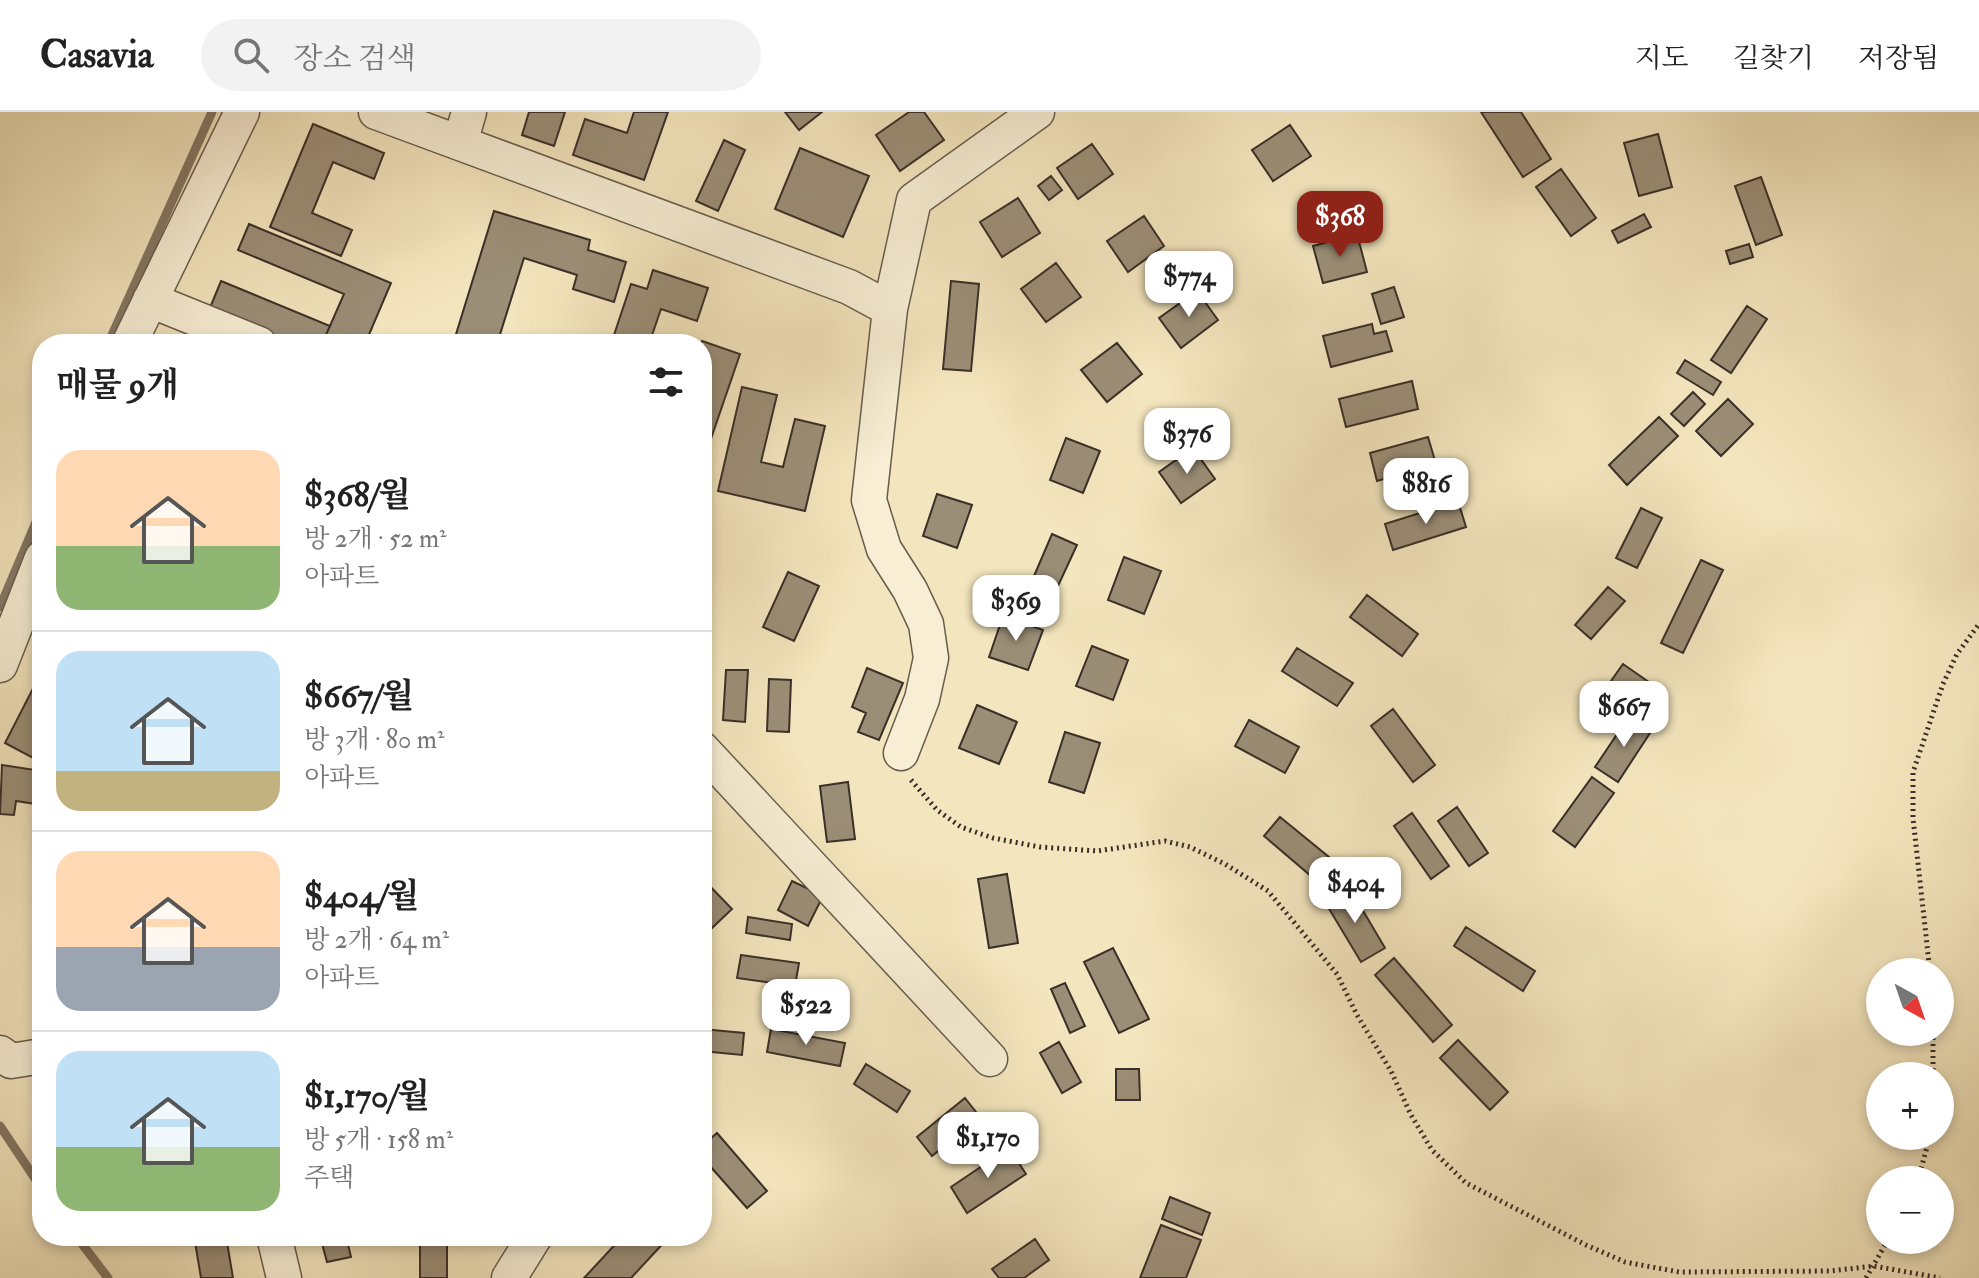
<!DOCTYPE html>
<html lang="ko">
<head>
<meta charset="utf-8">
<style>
	:root { --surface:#fff; --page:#f2f2f2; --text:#222; --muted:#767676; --line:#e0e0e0; --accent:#8f2418 }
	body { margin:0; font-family:"IM FELL Double Pica","Noto Serif KR",serif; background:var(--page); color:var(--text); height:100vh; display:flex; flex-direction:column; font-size:30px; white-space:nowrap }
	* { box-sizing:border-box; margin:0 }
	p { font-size:26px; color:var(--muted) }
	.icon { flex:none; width:44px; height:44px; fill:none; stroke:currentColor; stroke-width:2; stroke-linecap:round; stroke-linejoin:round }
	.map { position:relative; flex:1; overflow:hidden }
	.panel { position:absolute; left:32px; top:222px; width:680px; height:912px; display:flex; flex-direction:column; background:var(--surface); border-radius:32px; box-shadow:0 4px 12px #0003 }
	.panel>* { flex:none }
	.needle { width:52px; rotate:140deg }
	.fabs { position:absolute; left:1866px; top:846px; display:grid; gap:16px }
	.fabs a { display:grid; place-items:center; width:88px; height:88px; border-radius:50%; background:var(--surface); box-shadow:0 4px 12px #0003; font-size:40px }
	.price { position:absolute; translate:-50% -68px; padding:0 18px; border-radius:16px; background:#fff; color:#222; font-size:26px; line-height:52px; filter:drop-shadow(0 2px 4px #0008) }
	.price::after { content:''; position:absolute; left:50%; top:48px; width:24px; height:18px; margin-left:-12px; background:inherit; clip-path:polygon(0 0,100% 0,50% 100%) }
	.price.active { background:var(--accent); color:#fff }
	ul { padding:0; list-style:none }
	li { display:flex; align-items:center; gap:24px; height:200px; padding:0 24px }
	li+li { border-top:2px solid var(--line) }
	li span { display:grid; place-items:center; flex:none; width:224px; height:160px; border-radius:24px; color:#555 }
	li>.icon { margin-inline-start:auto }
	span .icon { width:96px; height:96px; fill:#fffc; stroke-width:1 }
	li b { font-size:34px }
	h2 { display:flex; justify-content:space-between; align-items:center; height:96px; padding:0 24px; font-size:34px }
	header { display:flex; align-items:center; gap:48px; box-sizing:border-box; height:112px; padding:0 40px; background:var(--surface); border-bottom:2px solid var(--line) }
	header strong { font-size:38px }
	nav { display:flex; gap:44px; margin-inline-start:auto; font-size:28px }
	.search { width:560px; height:72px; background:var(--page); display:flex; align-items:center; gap:20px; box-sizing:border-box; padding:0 28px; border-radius:44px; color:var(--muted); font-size:30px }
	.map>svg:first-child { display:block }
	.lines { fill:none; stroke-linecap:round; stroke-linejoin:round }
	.stream { stroke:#847764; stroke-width:9 }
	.building { fill:#9b8e76; stroke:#3b2f29; stroke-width:2 }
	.minor-casing { stroke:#695c4e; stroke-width:37 }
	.path { stroke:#3b2f29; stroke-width:5; stroke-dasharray:2 4; stroke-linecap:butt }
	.minor { stroke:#f7eed4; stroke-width:34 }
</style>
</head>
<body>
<header>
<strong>Casavia</strong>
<div class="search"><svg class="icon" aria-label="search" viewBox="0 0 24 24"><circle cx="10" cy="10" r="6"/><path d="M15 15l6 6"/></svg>장소 검색</div>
<nav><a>지도</a><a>길찾기</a><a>저장됨</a></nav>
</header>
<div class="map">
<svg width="1979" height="1166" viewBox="0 0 1979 1166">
	<rect width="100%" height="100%" fill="#f3e5bd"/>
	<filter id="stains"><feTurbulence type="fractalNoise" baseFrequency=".0025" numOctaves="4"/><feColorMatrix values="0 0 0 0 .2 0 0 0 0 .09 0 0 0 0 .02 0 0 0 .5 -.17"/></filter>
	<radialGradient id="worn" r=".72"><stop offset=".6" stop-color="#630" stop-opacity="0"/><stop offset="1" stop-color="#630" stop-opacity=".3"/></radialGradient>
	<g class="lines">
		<!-- stream -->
		<path class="stream" d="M108 232 212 0
			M0 495 42 396
			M0 1014 42 1077
			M76 1124 108 1166"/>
	</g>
	<!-- building -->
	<path class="building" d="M529 0H565L554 34 522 23Z
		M634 0H668L644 68 573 43 585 7 627 21Z
		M785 0H822L799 18Z
		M909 0H924L944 28 900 59 876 23Z
		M1481 0H1521L1551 47 1523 65Z
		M313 12 384 41 374 67 333 50 312 101 352 118 341 144 270 115Z
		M1290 13 1311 44 1273 69 1252 38Z
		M1658 22 1672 75 1639 84 1624 31Z
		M724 28 745 38 718 99 696 89Z
		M1092 32 1113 62 1078 87 1057 56Z
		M800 36 869 64 843 125 775 97Z
		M1561 57 1596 106 1571 124 1536 75Z
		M1051 64 1062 78 1049 88 1038 74Z
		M1761 65 1782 123 1756 133 1735 74Z
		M1018 86 1040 121 1002 145 980 110Z
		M494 99 590 128 588 138 626 150 614 190 573 177 577 163 524 146 497 232H453Z
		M1644 102 1651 115 1618 131 1612 119Z
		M1144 104 1164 134 1128 160 1107 129Z
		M249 112 391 171 365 232H322L344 182 238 138Z
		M1357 122 1367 160 1323 171 1313 134Z
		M1749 132 1753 145 1730 152 1726 139Z
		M1056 151 1081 185 1046 210 1021 177Z
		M653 158 708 176 697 209 661 197 649 232H611L631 172 647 177Z
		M221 169 330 214 322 232H276L207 203Z
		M951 169 979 172 971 259 943 257Z
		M1394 175 1404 205 1381 212 1372 182Z
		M1197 179 1218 208 1181 236 1159 206Z
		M1747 194 1767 207 1731 261 1711 248Z
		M1372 212 1374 222 1386 219 1392 239 1331 255 1323 224Z
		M702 229 740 242 703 350 701 232Z
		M1117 231 1142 262 1107 290 1081 258Z
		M1685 248 1721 270 1713 283 1677 261Z
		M1412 269 1418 297 1346 315 1339 287Z
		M742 275 777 283 761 350 783 355 795 307 825 314 805 399 718 379Z
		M1693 280 1705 292 1684 314 1671 302Z
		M1728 287 1753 312 1721 344 1696 319Z
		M1659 305 1678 324 1627 373 1609 353Z
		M1428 325 1436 352 1377 369 1370 341Z
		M1066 326 1100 339 1083 381 1050 368Z
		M1193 336 1215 367 1181 391 1159 360Z
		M937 382 972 393 957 436 923 424Z
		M1458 389 1466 415 1393 438 1385 412Z
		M1641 396 1662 406 1637 456 1616 446Z
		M1052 422 1077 433 1058 474 1034 464Z
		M1124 445 1161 459 1144 502 1108 488Z
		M1701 448 1723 458 1683 541 1661 531Z
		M788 460 819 474 794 529 763 515Z
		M1608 475 1625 489 1591 527 1575 513Z
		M1367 483 1418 522 1402 544 1350 505Z
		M1003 504 1043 518 1028 558 989 545Z
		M1092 534 1128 548 1113 588 1076 574Z
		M1297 536 1353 571 1337 594 1282 559Z
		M1623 552 1653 573 1640 590 1611 569Z
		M867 556 903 571 879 628 858 620 866 601 852 595Z
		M726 558H748L745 610 723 608Z
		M42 559V634L35 647 5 631Z
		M769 567 791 568 789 620 767 619Z
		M977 593 1017 610 999 652 959 636Z
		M1393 597 1435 653 1413 670 1371 614Z
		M1630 603 1652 618 1618 670 1595 655Z
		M1249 608 1299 635 1285 661 1235 634Z
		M1065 620 1100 631 1084 681 1049 670Z
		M2 653 42 659V693L16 689 14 703 0 702Z
		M1592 665 1614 681 1575 735 1553 719Z
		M848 670 855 727 827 730 820 674Z
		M1457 695 1488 741 1469 754 1438 709Z
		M1412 701 1449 754 1431 767 1394 714Z
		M1280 705 1335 750 1318 770 1264 724Z
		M1007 762 1018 831 989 836 978 767Z
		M702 766 732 797 712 816 702 806Z
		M792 769 823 784 808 814 778 798Z
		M1349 775 1385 836 1361 850 1325 790Z
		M748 805 792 812 790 828 746 821Z
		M1466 815 1535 859 1523 879 1454 834Z
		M1113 836 1149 907 1119 921 1084 850Z
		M741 843 799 851 795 874 737 866Z
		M1394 846 1452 913 1433 930 1375 863Z
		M1065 871 1085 914 1070 921 1051 877Z
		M702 917 744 921 742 943 702 939Z
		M771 917 845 931 840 954 767 940Z
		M1458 928 1508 980 1490 998 1440 946Z
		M1059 930 1081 970 1062 981 1040 941Z
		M866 952 910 979 897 1000 854 972Z
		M1116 957H1139L1140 988H1116Z
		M965 986 980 1005 932 1044 917 1025Z
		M717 1021 767 1079 747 1096 702 1045V1034Z
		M1009 1036 1026 1062 967 1101 951 1075Z
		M1170 1085 1210 1101 1202 1123 1162 1107Z
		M1161 1113 1201 1128 1186 1166H1140Z
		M194 1124H226L233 1166H201Z
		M320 1124H346L351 1145 327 1150Z
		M420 1124H447V1166H420Z
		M623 1124H670L631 1166H584Z
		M1035 1127 1049 1148 1024 1166H999L992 1157Z"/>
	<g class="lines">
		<defs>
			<path id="minor" d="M376 0 849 175 890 197
				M460 31 469 0
				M150 188 259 232
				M129 232 242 0
				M0 553 42 446
				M702 637 990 947
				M901 641 922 587 931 546 926 512 910 478 884 437 869 388 890 197 914 88 1037 0
				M0 941 11 949 42 944
				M274 1124 284 1166
				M509 1166 535 1124"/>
		</defs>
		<!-- minor casing -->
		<use href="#minor" class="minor-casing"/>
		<!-- path -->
		<path class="path" d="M911 668 937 698 961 715 993 726 1040 735 1097 739 1165 729 1190 735 1225 752 1268 779 1337 862 1357 903 1391 959 1411 1003 1432 1038 1466 1071 1586 1133 1625 1150 1679 1160 1830 1159 1874 1154 1940 1166
			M1930 860 1913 706V660L1943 572 1957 542 1979 512
			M1933 920V964
			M1918 1068 1930 1024
			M1866 1166 1888 1128"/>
		<!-- minor -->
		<use href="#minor" class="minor"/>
	</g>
	<rect width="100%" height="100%" filter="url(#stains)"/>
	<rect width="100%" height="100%" fill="url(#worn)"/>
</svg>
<div class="fabs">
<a><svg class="needle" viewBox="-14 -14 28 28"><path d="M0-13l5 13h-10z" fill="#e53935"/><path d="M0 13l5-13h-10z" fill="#767676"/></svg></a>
<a>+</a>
<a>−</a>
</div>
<b class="price active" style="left:1340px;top:147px">$368</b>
<b class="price" style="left:1189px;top:207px">$774</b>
<b class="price" style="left:1187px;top:364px">$376</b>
<b class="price" style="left:1426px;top:414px">$816</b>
<b class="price" style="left:1016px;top:531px">$369</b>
<b class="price" style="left:1624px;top:637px">$667</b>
<b class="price" style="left:1355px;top:813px">$404</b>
<b class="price" style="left:806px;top:935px">$522</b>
<b class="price" style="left:988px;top:1068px">$1,170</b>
<section class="panel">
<h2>매물 9개<svg class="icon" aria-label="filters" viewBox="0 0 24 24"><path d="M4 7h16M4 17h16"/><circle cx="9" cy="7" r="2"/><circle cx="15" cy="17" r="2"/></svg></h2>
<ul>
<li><span style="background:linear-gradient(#ffd9b3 60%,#8fb573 0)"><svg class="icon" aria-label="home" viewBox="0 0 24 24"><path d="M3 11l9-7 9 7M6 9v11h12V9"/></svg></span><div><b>$368/월</b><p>방 2개 · 52 m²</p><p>아파트</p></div></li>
<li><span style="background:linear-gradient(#bfe0f5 75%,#c2b280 0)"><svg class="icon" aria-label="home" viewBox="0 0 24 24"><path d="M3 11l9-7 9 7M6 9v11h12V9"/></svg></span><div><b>$667/월</b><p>방 3개 · 80 m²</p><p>아파트</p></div></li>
<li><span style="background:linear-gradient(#ffd9b3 60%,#9aa5b1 0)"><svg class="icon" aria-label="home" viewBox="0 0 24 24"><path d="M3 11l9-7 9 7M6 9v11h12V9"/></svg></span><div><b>$404/월</b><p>방 2개 · 64 m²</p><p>아파트</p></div></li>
<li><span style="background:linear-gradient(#bfe0f5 60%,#8fb573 0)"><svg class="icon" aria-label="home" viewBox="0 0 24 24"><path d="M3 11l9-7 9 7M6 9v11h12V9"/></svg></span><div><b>$1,170/월</b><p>방 5개 · 158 m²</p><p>주택</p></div></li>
</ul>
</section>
</div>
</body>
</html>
